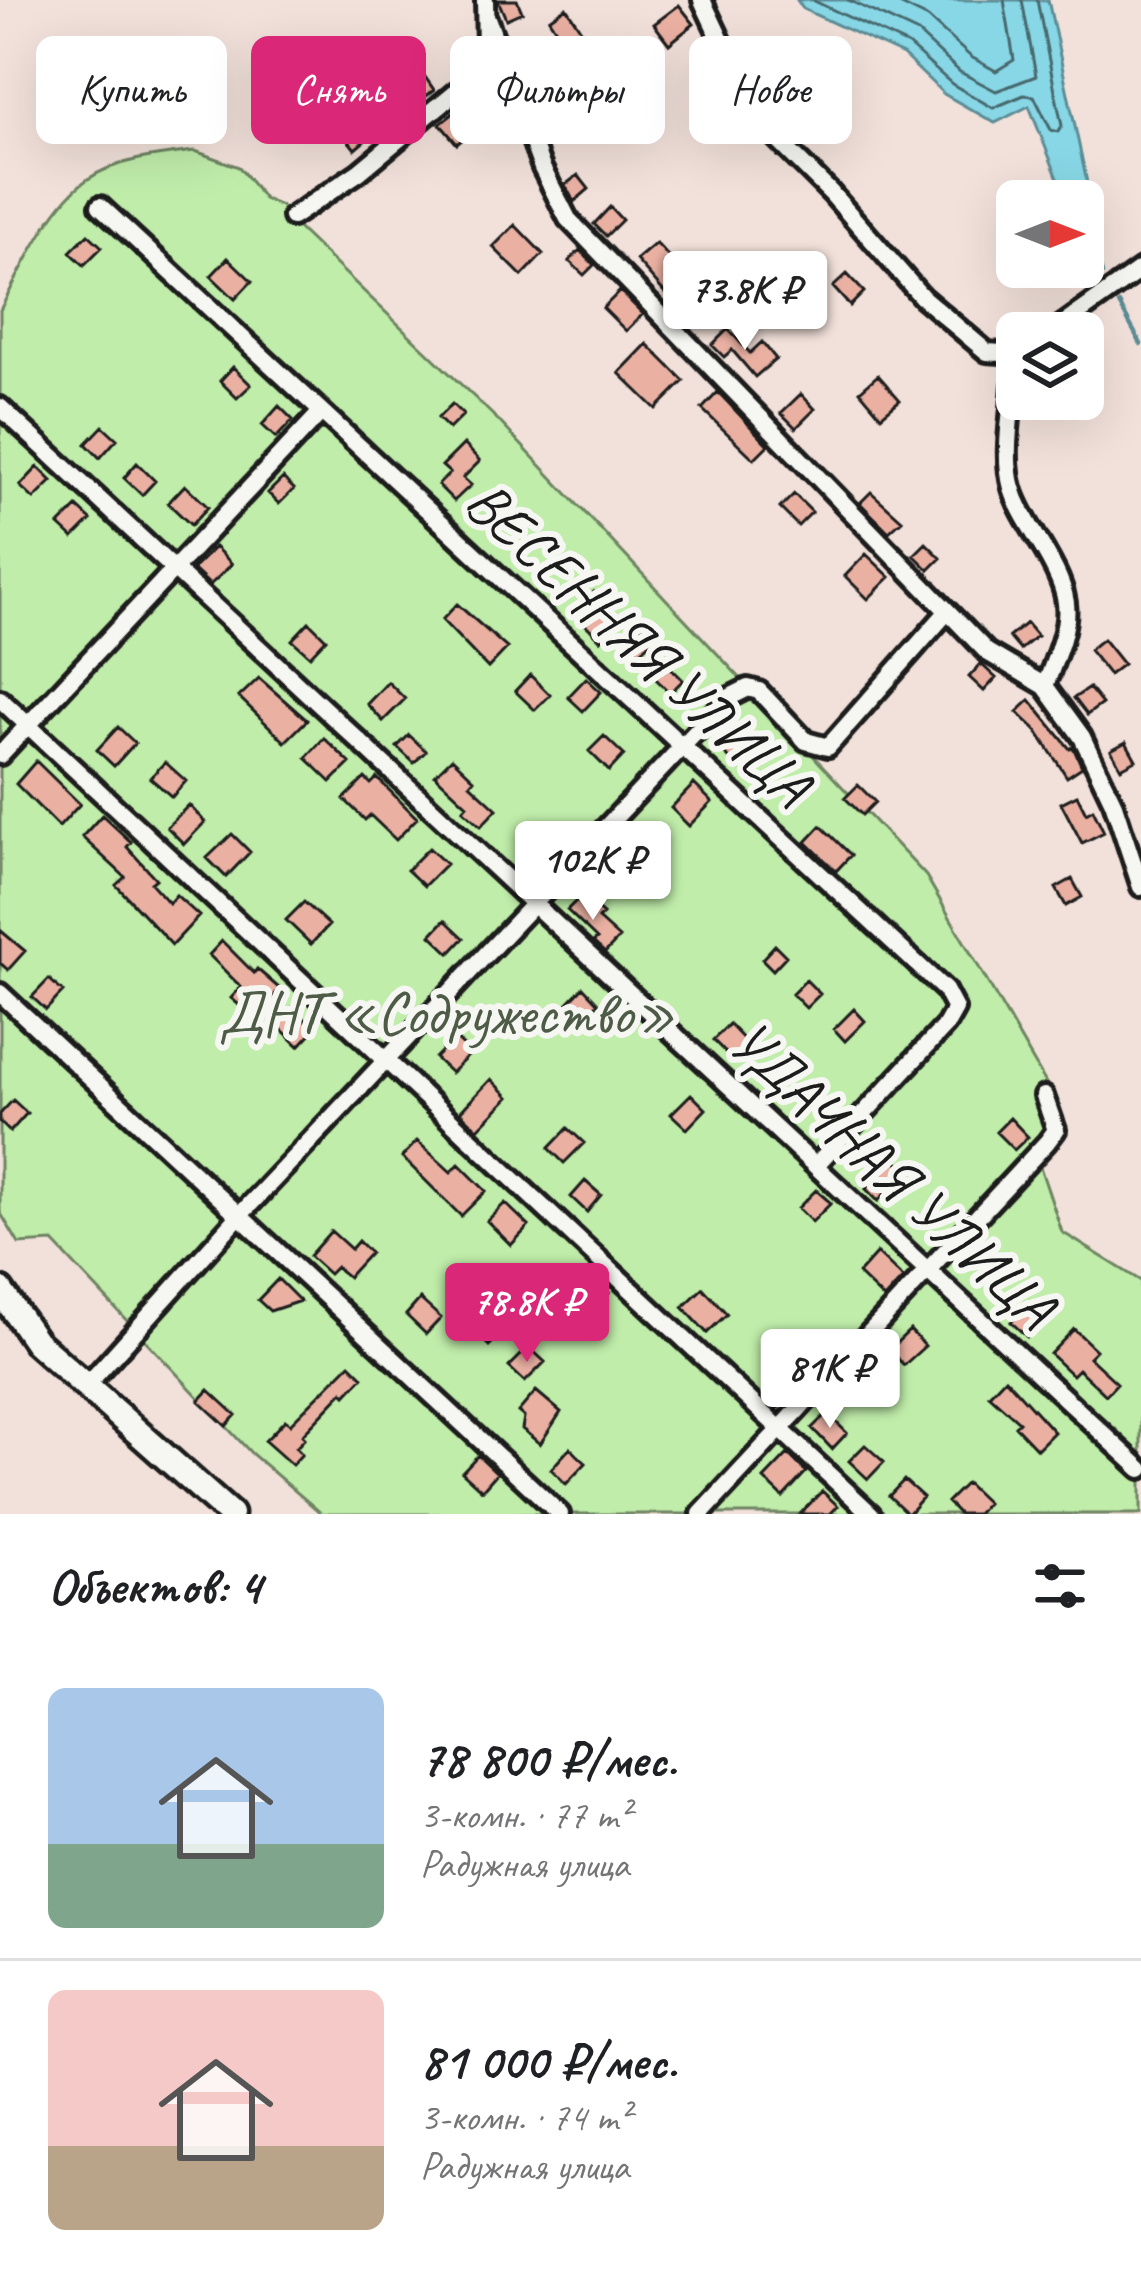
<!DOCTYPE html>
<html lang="ru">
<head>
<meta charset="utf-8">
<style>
	:root { --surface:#fff; --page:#f6f6f6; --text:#202124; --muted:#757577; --line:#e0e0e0; --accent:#db2777 }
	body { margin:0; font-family:Caveat,sans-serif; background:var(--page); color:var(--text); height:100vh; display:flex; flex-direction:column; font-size:45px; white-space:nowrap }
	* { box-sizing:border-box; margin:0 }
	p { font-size:39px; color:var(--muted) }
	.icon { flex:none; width:66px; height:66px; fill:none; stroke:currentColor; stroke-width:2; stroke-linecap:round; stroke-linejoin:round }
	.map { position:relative; height:1514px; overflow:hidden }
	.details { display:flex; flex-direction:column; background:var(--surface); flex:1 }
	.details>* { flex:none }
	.banner { position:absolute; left:36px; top:36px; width:1071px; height:108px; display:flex; gap:24px }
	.needle { width:78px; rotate:90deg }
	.fabs { position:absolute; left:996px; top:180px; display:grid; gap:24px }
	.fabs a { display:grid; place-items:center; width:108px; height:108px; border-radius:18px; background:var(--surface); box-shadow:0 12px 48px #0002; font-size:60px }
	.price { position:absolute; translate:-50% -102px; padding:0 27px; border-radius:12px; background:#fff; color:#222; font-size:39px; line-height:78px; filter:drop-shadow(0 3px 6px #0008) }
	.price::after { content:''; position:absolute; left:50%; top:72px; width:36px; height:27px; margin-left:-18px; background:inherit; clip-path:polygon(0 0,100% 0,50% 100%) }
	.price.on { background:var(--accent); color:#fff }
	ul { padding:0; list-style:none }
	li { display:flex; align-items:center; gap:36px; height:300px; padding:0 48px }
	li+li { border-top:3px solid var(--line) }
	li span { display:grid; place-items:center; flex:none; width:336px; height:240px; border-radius:18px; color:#555 }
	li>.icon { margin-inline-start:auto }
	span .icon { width:144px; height:144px; fill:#fffc; stroke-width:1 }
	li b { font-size:51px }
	h2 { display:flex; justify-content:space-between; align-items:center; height:144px; padding:0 48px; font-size:51px }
	.chip { padding:0 42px; border-radius:18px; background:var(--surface); box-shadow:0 12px 48px #0002; font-size:42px; line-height:108px }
	.chip.on { background:var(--accent); color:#fff }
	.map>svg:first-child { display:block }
	.green { fill:#c0edaa; stroke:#6e8463; stroke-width:3 }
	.water { fill:#88d7e6; stroke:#5d8c95; stroke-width:3 }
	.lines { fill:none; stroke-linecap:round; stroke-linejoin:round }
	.shore { stroke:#47676d; stroke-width:3 }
	.stream { stroke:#5d8c95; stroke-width:4.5 }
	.building { fill:#eab1a3; stroke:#1c1c1c; stroke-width:3 }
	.street-casing { stroke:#1c1c1c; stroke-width:26 }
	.secondary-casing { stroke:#1c1c1c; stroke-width:33 }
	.street { stroke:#f6f6f2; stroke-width:16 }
	.secondary { stroke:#f6f6f2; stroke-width:24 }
	.labels { text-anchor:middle; stroke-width:12; stroke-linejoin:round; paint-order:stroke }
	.street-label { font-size:60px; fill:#1c1c1c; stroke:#f6f6f2 }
	.park-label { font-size:60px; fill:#4d5b47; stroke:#f6f6f2 }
</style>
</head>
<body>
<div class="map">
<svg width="1141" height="1514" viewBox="0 0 1141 1514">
	<rect width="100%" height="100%" fill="#f2e1da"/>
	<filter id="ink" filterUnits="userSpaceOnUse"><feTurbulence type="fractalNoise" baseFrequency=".00833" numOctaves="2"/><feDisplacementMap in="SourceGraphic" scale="24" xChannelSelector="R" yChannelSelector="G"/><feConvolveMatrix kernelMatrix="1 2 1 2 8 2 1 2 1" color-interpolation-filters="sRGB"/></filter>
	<g filter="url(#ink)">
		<!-- green -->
		<path class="green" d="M195 151 239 167 264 199 281 206 299 229 498 420 926 876 1050 1090 1039 1164 1062 1232 1141 1281V1514H322L252 1454 53 1242 19 1244 0 1212V310C21 271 51 204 88 179 117 159 161 155 195 151Z"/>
		<!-- water -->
		<path class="water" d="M797 0H1048L1092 206 1083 205V201H1067L1029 106 995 123 944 94 903 55 803 9Z"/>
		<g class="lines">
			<!-- shore -->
			<path class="shore" d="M812 0 908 45 952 84 993 108 1024 95 1034 96 1051 130 1058 132 1062 126 1037 0
				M848 0 918 33 960 72 996 91 1036 76 1022 0
				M891 0 928 18 971 57 996 71 1014 60 1004 0"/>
			<!-- stream -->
			<path class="stream" d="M1083 215 1102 274
				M1119 304 1141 344"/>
		</g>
		<!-- building -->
		<path class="building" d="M498 0H517L522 12 506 19Z
			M679 5 694 24 669 44 654 24Z
			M566 7 581 30 564 42 549 19Z
			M421 71 434 90 411 108 397 89Z
			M354 108 374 133 355 149 335 124Z
			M455 112 472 131 457 144 440 124Z
			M578 175 589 189 574 202 565 185Z
			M610 207 622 220 606 236 594 224Z
			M515 225 543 254 522 276 493 247Z
			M88 234 102 247 84 265 70 252Z
			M656 243 686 276 665 293 636 260Z
			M580 250 594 265 584 275 569 261Z
			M228 258 252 281 235 299 211 276Z
			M847 274 864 292 850 306 833 287Z
			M620 291 643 314 626 331 603 308Z
			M702 295 714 308 698 324 686 311Z
			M728 329 750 353 762 342 776 359 755 377 732 350 724 357 712 345Z
			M647 344 684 381 656 409 619 373Z
			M233 367 251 385 237 398 220 381Z
			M878 375 900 400 881 416 860 391Z
			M718 392 768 445 754 459 702 409Z
			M801 394 815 409 796 428 781 413Z
			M452 404 463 415 449 429 438 418Z
			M279 406 293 420 276 438 262 425Z
			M103 426 117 439 100 458 86 444Z
			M464 444 480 461 463 478 471 485 454 501 438 485 450 473 442 466Z
			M137 463 155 481 142 495 124 478Z
			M38 467 52 481 34 499 20 486Z
			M283 478 294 489 279 504 268 493Z
			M185 485 208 507 191 525 168 503Z
			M871 492 902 520 889 532 860 503Z
			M794 494 812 512 798 526 780 508Z
			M77 507 91 520 73 538 59 525Z
			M926 543 941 558 929 570 914 555Z
			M215 547 232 564 210 585 193 569Z
			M866 554 890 577 868 599 845 576Z
			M594 592 621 619 601 640 574 613Z
			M457 604 507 648 488 668 442 620Z
			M309 622 326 639 310 656 292 640Z
			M1026 623 1037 636 1020 650 1009 637Z
			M644 625 656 637 640 653 628 641Z
			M1103 639 1123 664 1109 675 1089 650Z
			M666 663 683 680 670 693 653 676Z
			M981 664 996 678 984 691 969 677Z
			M530 675 550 695 535 710 515 691Z
			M259 678 307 720 285 742 239 697Z
			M586 678 601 692 583 711 568 697Z
			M388 682 405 699 383 721 367 704Z
			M1089 688 1102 704 1087 715 1074 698Z
			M1030 700 1070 749 1073 747 1082 767 1067 777 1036 730 1017 712Z
			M118 727 135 743 114 766 97 750Z
			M409 735 426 751 414 763 397 747Z
			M604 736 624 755 609 771 589 751Z
			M736 737 754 755 740 769 722 751Z
			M324 738 350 763 331 782 306 758Z
			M1126 742 1136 760 1121 768 1111 750Z
			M452 758 474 779 470 784 497 809 481 826 463 810 467 805 435 775Z
			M36 761 80 804 59 827 16 784Z
			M165 762 186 781 172 797 150 778Z
			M365 778 371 784 377 778 417 818 396 840 370 815 365 820 344 799Z
			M694 784 712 802 689 826 671 808Z
			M858 785 875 802 862 815 845 798Z
			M1077 795 1086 813 1093 809 1104 832 1082 843 1061 803Z
			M189 805 205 822 184 844 167 827Z
			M102 815 131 842 127 847 156 879 151 883 169 903 176 895 199 916 172 945 116 885 125 877 82 837Z
			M821 826 851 855 836 871 806 842Z
			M232 834 250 852 226 877 207 858Z
			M429 848 446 864 424 886 407 870Z
			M1072 879 1082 897 1066 906 1056 888Z
			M582 895 603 914 598 919 619 938 605 953 593 942 597 939 567 910Z
			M304 902 329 925 311 944 286 920Z
			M445 920 464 938 450 953 431 935Z
			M0 930 25 951 8 970 0 963Z
			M222 941 254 973 257 969 280 989 254 1018 231 998 241 987 209 955Z
			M775 945 786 956 773 970 762 959Z
			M49 979 63 992 46 1010 32 997Z
			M806 980 820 994 806 1008 792 994Z
			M583 987 598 1003 579 1023 563 1008Z
			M293 1007 315 1029 299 1046 276 1024Z
			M854 1009 865 1021 845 1041 834 1029Z
			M729 1024 749 1045 734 1061 713 1040Z
			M455 1038 471 1053 451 1073 435 1058Z
			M491 1079 509 1097 478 1129 460 1112Z
			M691 1094 706 1109 687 1129 671 1114Z
			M13 1100 27 1113 10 1132 0 1122V1114Z
			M1010 1118 1028 1137 1014 1150 996 1132Z
			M568 1128 584 1143 564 1163 549 1148Z
			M417 1141 451 1172 459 1164 486 1191 461 1216 402 1157Z
			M890 1155 907 1170 878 1201 866 1189 874 1180 870 1176Z
			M585 1181 601 1195 587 1212 571 1197Z
			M816 1190 831 1203 812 1222 798 1208Z
			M505 1203 529 1226 511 1245 487 1221Z
			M331 1231 351 1249 358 1241 370 1253 348 1277 336 1267 329 1274 309 1256Z
			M877 1253 903 1278 884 1299 858 1274Z
			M593 1278 609 1293 589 1313 574 1298Z
			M278 1279 300 1301 270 1311 258 1300Z
			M703 1288 727 1314 707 1333 683 1307Z
			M481 1298 509 1326 489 1346 477 1334 485 1325 470 1309Z
			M420 1299 441 1318 426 1334 406 1315Z
			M1029 1303 1044 1319 1027 1337 1011 1322Z
			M1074 1329 1096 1350 1089 1357 1117 1383 1106 1395 1078 1369 1072 1375 1050 1354Z
			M910 1330 925 1346 904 1365 889 1350Z
			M529 1347 545 1362 525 1382 509 1367Z
			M791 1362 807 1376 778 1408 766 1396Z
			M350 1364 363 1377 346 1395 343 1392 302 1435 305 1438 296 1448 302 1454 292 1465 265 1441 285 1420 290 1424Z
			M1005 1378 1054 1432 1037 1449 1015 1426 1019 1422 989 1395Z
			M209 1390 236 1415 226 1426 199 1401Z
			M536 1391 561 1412 540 1444 522 1429 524 1417 518 1412Z
			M827 1413 847 1433 832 1449 812 1428Z
			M865 1445 884 1462 868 1479 849 1461Z
			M570 1448 586 1463 566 1484 551 1469Z
			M788 1454 806 1472 783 1497 764 1479Z
			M478 1455 497 1473 482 1490 462 1472Z
			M904 1480 923 1497 908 1514 889 1496Z
			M966 1483 987 1503 977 1514H959L947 1502Z
			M822 1491 838 1506 830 1514H800Z"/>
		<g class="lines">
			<defs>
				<path id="street" d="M702 0 759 121 831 193 922 297 987 352 1017 354
					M487 18 542 168 568 219 987 652 1045 686 1082 737 1113 802 1141 887
					M100 206 945 990 955 1009 946 1025 816 1165
					M292 217 359 172 476 75 486 46 485 0
					M1051 333 1141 269
					M1017 376 1013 385C1011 418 1003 456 1012 488 1017 506 1027 521 1037 538 1078 605 1072 615 1045 686
					M0 407 1141 1469
					M0 699 871 1514
					M0 755 321 412
					M0 993 560 1514
					M86 1386 239 1216 728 698 748 688 759 691 806 741 828 747 947 612
					M701 1514 1047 1142 1056 1130 1044 1096"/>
				<path id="secondary" d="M0 1290 36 1342 230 1514"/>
			</defs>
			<!-- street casing -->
			<use href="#street" class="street-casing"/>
			<!-- secondary casing -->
			<use href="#secondary" class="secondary-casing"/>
			<!-- street -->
			<use href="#street" class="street"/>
			<!-- secondary -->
			<use href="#secondary" class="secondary"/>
		</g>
	</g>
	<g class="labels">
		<!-- street labels -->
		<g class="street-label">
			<text transform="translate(639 642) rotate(43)" y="21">ВЕСЕННЯЯ УЛИЦА</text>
			<text transform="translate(893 1173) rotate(43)" y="21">УДАЧНАЯ УЛИЦА</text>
		</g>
		<!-- park labels -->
		<g class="park-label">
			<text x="447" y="1033">ДНТ «Содружество»</text>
		</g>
	</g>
</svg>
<div class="fabs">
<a><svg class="needle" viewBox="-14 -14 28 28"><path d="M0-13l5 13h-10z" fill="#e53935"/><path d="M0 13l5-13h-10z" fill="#757577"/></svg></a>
<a><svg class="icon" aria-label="layers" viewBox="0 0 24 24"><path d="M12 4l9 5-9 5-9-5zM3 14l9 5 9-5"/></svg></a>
</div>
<b class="price" style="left:745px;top:353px">73.8K ₽</b>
<b class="price" style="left:593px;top:923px">102K ₽</b>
<b class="price on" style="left:527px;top:1365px">78.8K ₽</b>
<b class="price" style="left:830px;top:1431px">81K ₽</b>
<div class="banner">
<a class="chip">Купить</a>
<a class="chip on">Снять</a>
<a class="chip">Фильтры</a>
<a class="chip">Новое</a>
</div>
</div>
<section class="details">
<h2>Объектов: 4<svg class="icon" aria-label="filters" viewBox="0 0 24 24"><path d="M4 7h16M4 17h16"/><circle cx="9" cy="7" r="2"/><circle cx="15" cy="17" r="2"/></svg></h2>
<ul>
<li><span style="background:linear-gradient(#a9c7e8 65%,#7fa58c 0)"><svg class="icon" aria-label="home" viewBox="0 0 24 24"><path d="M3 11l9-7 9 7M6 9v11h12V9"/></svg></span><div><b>78 800 ₽/мес.</b><p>3-комн. · 77 m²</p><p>Радужная улица</p></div></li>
<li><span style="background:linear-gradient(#f6c9c9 65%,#b9a48a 0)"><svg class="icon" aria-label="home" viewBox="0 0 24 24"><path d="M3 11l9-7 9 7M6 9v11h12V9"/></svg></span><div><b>81 000 ₽/мес.</b><p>3-комн. · 74 m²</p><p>Радужная улица</p></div></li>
</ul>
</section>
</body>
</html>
